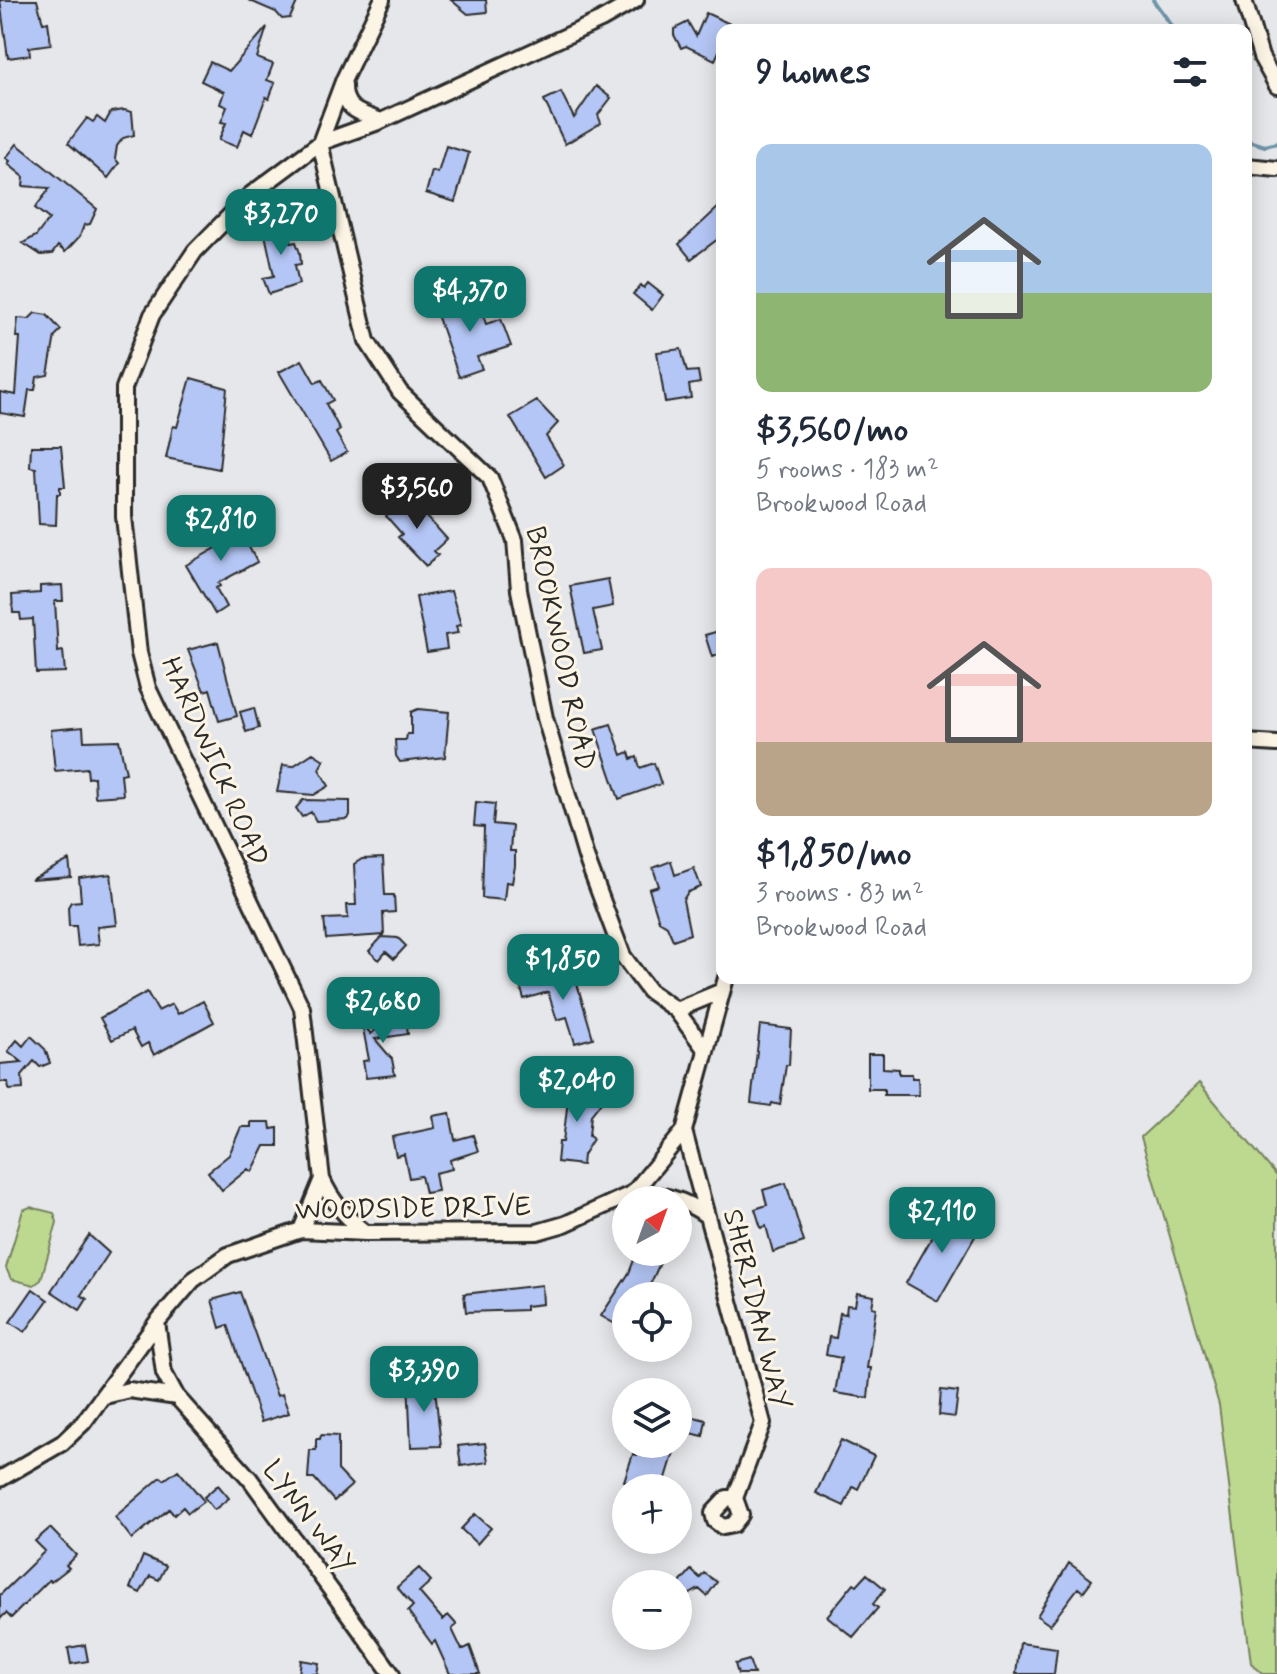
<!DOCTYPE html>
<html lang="en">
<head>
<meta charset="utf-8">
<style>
	:root { --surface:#fff; --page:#f6f6f7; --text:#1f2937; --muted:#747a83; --accent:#0f766e }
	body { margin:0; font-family:Mynerve,sans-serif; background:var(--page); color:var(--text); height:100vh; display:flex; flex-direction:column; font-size:30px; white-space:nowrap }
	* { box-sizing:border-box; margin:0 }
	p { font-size:26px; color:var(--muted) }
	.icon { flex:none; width:44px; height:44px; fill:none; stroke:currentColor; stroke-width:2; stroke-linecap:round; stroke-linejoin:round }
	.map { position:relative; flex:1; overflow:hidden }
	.drawer { position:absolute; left:716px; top:24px; width:536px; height:960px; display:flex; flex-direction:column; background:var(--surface); border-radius:16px; box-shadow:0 4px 20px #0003 }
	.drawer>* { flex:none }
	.needle { width:52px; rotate:41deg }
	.tools { position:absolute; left:612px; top:1186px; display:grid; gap:16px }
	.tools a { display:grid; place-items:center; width:80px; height:80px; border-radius:50%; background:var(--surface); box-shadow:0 4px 20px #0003; font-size:40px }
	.price { position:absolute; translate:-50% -68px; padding:0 18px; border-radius:16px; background:var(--accent); color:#fff; font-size:26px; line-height:52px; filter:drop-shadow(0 2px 4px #0008) }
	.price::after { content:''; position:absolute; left:50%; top:48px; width:24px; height:18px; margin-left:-12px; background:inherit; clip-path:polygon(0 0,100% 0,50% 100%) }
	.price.active { background:#222; color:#fff }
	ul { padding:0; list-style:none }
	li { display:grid; align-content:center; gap:16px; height:424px; padding:0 40px }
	li span { display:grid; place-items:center; height:248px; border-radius:16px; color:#555 }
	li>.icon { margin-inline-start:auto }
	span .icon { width:144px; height:144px; fill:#fffc; stroke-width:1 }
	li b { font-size:34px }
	h2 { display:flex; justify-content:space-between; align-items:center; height:96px; padding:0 40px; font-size:34px }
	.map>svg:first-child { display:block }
	.green { fill:#bdd990; stroke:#74825e; stroke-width:2 }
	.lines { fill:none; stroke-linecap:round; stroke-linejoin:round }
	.stream { stroke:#6e94a9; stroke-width:4 }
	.building { fill:#b4c6f5; stroke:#2b2b2b; stroke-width:2 }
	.minor-casing { stroke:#2b2b2b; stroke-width:20 }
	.minor { stroke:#fcf5e5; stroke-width:14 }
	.labels { text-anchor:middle; stroke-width:6; stroke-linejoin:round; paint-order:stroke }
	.street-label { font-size:28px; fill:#2b2b2b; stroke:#fcf5e5 }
</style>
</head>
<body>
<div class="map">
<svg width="1277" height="1674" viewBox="0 0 1277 1674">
	<rect width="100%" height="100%" fill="#e6e7ea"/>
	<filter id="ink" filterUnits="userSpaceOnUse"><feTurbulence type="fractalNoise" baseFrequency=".0125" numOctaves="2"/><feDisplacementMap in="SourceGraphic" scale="16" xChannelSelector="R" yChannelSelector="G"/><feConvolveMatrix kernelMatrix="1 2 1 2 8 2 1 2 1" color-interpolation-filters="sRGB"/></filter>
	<g filter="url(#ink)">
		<!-- green -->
		<path class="green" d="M1199 1083 1277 1176V1674H1263L1251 1663 1219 1405 1141 1137Z
			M30 1207 54 1213 57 1222 41 1280 34 1285 11 1279 6 1268 23 1210Z"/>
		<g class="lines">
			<!-- stream -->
			<path class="stream" d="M1153 0 1175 30
				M1246 140 1265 146 1277 143"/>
		</g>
		<!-- building -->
		<path class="building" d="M0 0H37L43 23 48 22 51 44 29 47 30 55 8 58Z
			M248 0H298L290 18 282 19 276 12Z
			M451 0H486L487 12 468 14Z
			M706 13 743 30H722V45L715 60 686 46 681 48 674 35V29L688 22 696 36Z
			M267 27 257 58 273 64 267 80 275 83 269 99 266 97 252 134 244 130 237 147 219 140 226 123 221 122 227 107 220 104 224 92 201 81 210 62 229 71Z
			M596 86 611 98 598 115 601 123 565 144 544 100 561 92 574 118Z
			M124 110 132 112 134 135 123 138 117 146 115 159 119 163 108 178 68 143 87 118 93 122 97 117 105 123 111 112Z
			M17 144 97 209 90 224 84 225 80 236 65 252 58 246 52 254 41 255 23 243 36 236 49 219 35 208 50 188 23 186 24 177 8 164 10 161 6 158Z
			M446 146 469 153 455 202 426 193 432 171 438 173Z
			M722 204V236L691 259 679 244Z
			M286 220 291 243 296 242 300 253 301 264 295 265 299 284 269 294 263 278 274 276 263 225Z
			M648 283 663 295 652 310 633 294 641 285 644 288Z
			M455 298 457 305 477 298 486 324 501 319 511 346 477 357 482 369 459 377 434 306Z
			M35 313 47 315 61 330 55 336 48 375 37 377 35 390H29L25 417 0 413V392L16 395 20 337H16L18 318 29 319Z
			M681 349 687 372 698 371 700 383 689 385 691 398 665 402 657 352Z
			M302 360 315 383 322 380 333 400 326 404 340 430 336 433 347 452 331 461 279 372Z
			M191 378 227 388 219 469 166 458 173 426 177 427Z
			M537 401 558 423 546 436 564 465 546 477 510 417Z
			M31 446H61L65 487H60V494H57L56 525 39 524 36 468 30 467Z
			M408 496 447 539 434 551 438 555 426 566 398 537 402 534 386 516Z
			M235 521 257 562 218 583 220 586 216 588 226 607 215 614 186 565 216 548 209 535Z
			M608 579 613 606 593 610 602 650 584 653 570 586Z
			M62 585 63 601H55L58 652 63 651 65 672 36 673 33 619 21 620 20 613H13L12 595 40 593V586Z
			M451 591 461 625 456 626 458 633 445 635 447 649 427 652 416 597Z
			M722 630V654L712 657 705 635Z
			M218 642 237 716 219 721 210 689 204 691 188 650Z
			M254 708 259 728 246 732 240 712Z
			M418 709 449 712 445 757 400 762 396 756 395 740H406L407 734H411V712Z
			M611 724 622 755 629 752 631 759 637 757 640 768 654 763 661 784 619 799 595 729Z
			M83 727 84 741 119 740 126 773 121 774 123 795 95 797 94 777 88 778 87 768 55 771 51 730Z
			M313 753 324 760 319 769 329 786 314 795 277 792 283 765 293 766Z
			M303 800 350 801V815L348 819 316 821 311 812 302 817 296 808Z
			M476 802 495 804 493 824 512 826 510 851H515V866L512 883 506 882 504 900 482 898 484 827 474 826Z
			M383 858 385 895H394L395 912 383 913 384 935 326 939 324 919 348 918 347 905H356L354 864 362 859Z
			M69 860 71 877 31 880Z
			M671 861 675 875 694 868 701 887 688 892 683 900 690 934 673 940 667 926 659 921 649 889 659 886 653 868Z
			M111 874 117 925 97 927 99 944 78 946 76 926H69L68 907 71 902 81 901 79 878Z
			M382 937 398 938 406 946 394 959 386 952 379 960 369 951Z
			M573 970 593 1038 575 1043 567 1017 557 1020 548 992 524 999 520 985Z
			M147 992 158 1011 172 1004 178 1014 203 1001 214 1022 154 1055 148 1043 141 1047 132 1030 112 1040 100 1018Z
			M405 1011 408 1034 375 1039 392 1059 395 1075 366 1078 363 1061 369 1060 362 1023 371 1034 382 1024 381 1015Z
			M760 1025 791 1029 789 1065H786L780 1105 772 1103 771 1106 751 1103Z
			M31 1036 45 1049 50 1063 40 1067 34 1061 22 1075 23 1089 9 1090 8 1082H0V1064L22 1062 8 1051 17 1040 23 1046Z
			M868 1054H883V1068L899 1069V1074H912V1078H918L919 1095H884V1089H868Z
			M575 1080 602 1101 591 1115 589 1136 593 1139 583 1155 582 1165 557 1162 559 1142H563L568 1099H560Z
			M450 1113 455 1140 473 1135 478 1151 450 1160 452 1169 435 1173 438 1191 425 1193 421 1176 409 1178 404 1154 396 1156 392 1137 435 1128 433 1116Z
			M251 1122H270L271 1129 278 1128V1146H265L252 1172 248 1169 222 1190 208 1172 229 1155 241 1127H251Z
			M786 1183 804 1242 773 1252 766 1226 761 1228 755 1209 767 1205 763 1190Z
			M941 1201 953 1202 946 1216 977 1233 938 1301 906 1283 944 1216H935Z
			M89 1235 109 1253 81 1295 87 1299 80 1310 51 1291Z
			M637 1252H665L645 1296H626V1322L622 1328 601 1316 629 1273Z
			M542 1285 543 1304 526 1306V1310L466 1312 464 1294Z
			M33 1289 48 1300 25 1332 10 1322Z
			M240 1292 277 1396 282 1394 289 1413 261 1422 228 1325 220 1328 212 1300Z
			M857 1293 874 1296 872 1307 876 1308 867 1368H871L868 1398 835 1393 841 1358 826 1355 829 1337 836 1338 840 1313 846 1314 847 1305 855 1306Z
			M434 1379 441 1446 411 1447 408 1380Z
			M941 1390 958 1392 955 1417 939 1415Z
			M678 1413 706 1420 703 1436 678 1430Z
			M321 1435 338 1436V1470L352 1485 334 1501 314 1478H308L310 1450H316V1439H320Z
			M841 1440 874 1456 858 1489 853 1487 844 1506 816 1493Z
			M485 1443 488 1462 461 1466 458 1446Z
			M642 1444H664L662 1449 674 1452 663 1488H628L629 1482 624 1481 633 1454 637 1455Z
			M178 1470 204 1501 188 1513 183 1507 174 1515 169 1509 132 1539 115 1517 161 1477 164 1480Z
			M218 1485 229 1498 214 1510 204 1497Z
			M475 1514 491 1528 477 1544 461 1529Z
			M50 1528 76 1555 66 1565 69 1568 51 1582 49 1580 11 1618 6 1613 0 1619V1595L45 1551 35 1541Z
			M143 1556 166 1566 159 1580 150 1576 140 1593 130 1588Z
			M1069 1563 1092 1580 1083 1592 1078 1588 1050 1625 1037 1616Z
			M419 1568 431 1581 419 1592 443 1620 448 1615 457 1625 452 1629 462 1650 470 1646 480 1674H450L435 1641 432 1644 408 1611 413 1606 397 1587Z
			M691 1570 700 1578 704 1573 717 1582 707 1596 699 1589 678 1601V1585Z
			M867 1574 885 1589 873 1604 878 1608 853 1637 827 1616 854 1583 857 1585Z
			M1020 1643 1057 1648 1054 1674H1016Z
			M85 1645 88 1661 71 1664 68 1648Z
			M301 1660 319 1663 317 1674H299Z
			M749 1660 754 1674H738L735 1664Z"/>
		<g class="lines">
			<defs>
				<path id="minor" d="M382 0 344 79 320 143 367 341 400 392 490 478 515 540 519 590 545 718 586 857 623 956 649 991 676 1010 705 1049
					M1244 0 1261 57 1277 86
					M344 84C343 110 359 113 381 121
					M1246 166 1277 169
					M1246 742 1277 744
					M676 1010 722 991
					M684 1131 763 1423 735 1498H727L713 1513 715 1521 723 1527 733 1525 741 1515 735 1498
					M322 1179C332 1202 346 1218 366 1233
					M633 1193C662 1194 683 1198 707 1216
					M301 1230 322 1179 302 1008 148 688 139 653 124 517V388L152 315 195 251 250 195 320 143 381 121 601 20 636 0
					M157 1322 164 1373 177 1397 250 1479 392 1674
					M105 1396 129 1390 177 1397
					M0 1479 62 1443 83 1423 157 1322 193 1280 228 1255 301 1230 366 1233 537 1232 565 1224 633 1193 684 1131 726 978"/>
			</defs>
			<!-- minor casing -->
			<use href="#minor" class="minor-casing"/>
			<!-- minor -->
			<use href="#minor" class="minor"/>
		</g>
	</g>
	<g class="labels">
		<!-- street labels -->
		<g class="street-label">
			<text transform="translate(562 648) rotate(78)" y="10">BROOKWOOD ROAD</text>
			<text transform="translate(216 761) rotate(66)" y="10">HARDWICK ROAD</text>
			<text transform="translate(413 1207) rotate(-1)" y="10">WOODSIDE DRIVE</text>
			<text transform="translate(758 1309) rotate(76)" y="10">SHERIDAN WAY</text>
			<text transform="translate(310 1516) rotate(53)" y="10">LYNN WAY</text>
		</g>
	</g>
</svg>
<div class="tools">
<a><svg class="needle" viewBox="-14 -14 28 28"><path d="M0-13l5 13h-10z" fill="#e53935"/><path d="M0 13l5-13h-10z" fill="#747a83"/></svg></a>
<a><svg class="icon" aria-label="locate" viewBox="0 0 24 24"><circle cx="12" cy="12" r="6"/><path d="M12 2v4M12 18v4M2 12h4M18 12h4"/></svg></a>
<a><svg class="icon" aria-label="layers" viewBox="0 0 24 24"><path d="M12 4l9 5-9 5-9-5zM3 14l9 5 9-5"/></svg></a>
<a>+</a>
<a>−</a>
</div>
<b class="price" style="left:281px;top:257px">$3,270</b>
<b class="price" style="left:470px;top:334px">$4,370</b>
<b class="price active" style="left:417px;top:531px">$3,560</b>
<b class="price" style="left:221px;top:563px">$2,810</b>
<b class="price" style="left:563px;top:1002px">$1,850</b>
<b class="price" style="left:383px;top:1045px">$2,680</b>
<b class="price" style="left:577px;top:1124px">$2,040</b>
<b class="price" style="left:942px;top:1255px">$2,110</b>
<b class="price" style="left:424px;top:1414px">$3,390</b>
<section class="drawer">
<h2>9 homes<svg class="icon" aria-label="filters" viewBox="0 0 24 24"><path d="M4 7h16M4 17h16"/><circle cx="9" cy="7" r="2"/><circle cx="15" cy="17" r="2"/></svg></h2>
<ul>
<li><span style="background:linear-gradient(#a9c7e8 60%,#8fb573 0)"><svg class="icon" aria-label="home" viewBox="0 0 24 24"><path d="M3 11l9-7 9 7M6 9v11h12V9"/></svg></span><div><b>$3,560/mo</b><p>5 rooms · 183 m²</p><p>Brookwood Road</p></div></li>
<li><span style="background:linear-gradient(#f6c9c9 70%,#b9a48a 0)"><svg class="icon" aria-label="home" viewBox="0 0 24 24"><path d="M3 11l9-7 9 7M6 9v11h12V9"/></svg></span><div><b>$1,850/mo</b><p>3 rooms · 83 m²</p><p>Brookwood Road</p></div></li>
</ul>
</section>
</div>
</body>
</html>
